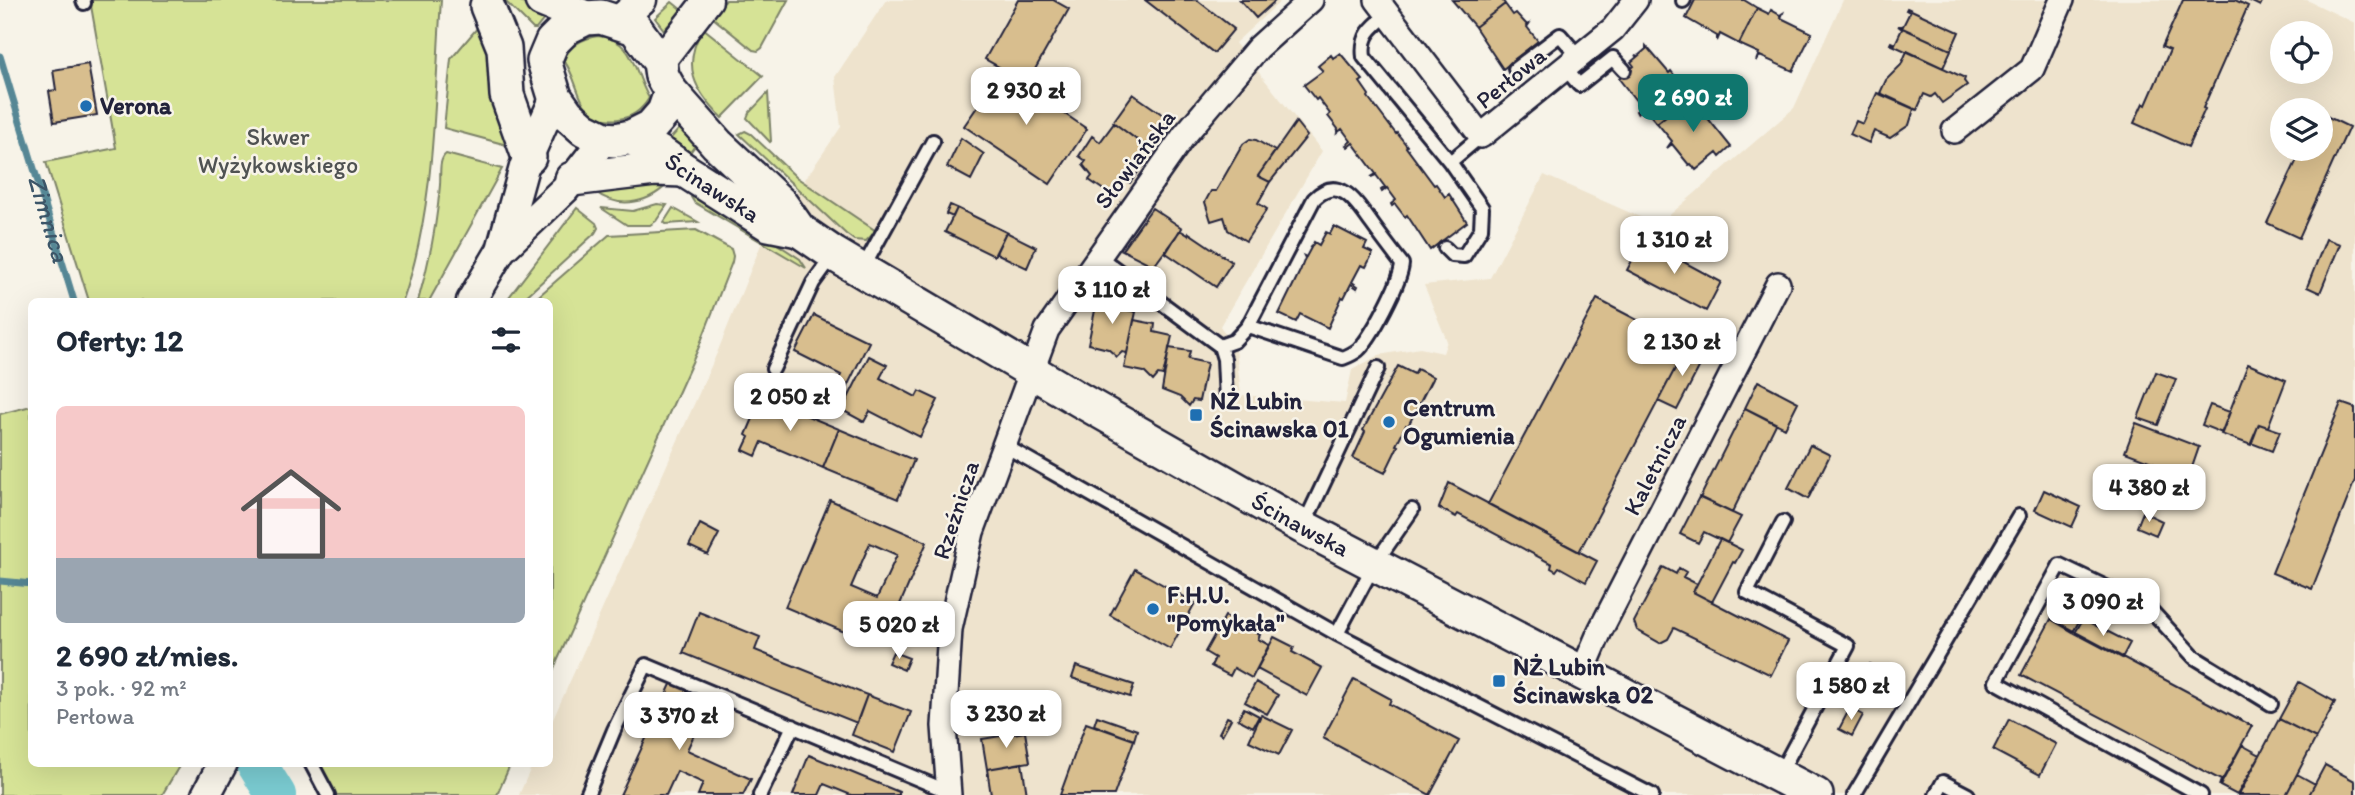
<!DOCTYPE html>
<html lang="pl">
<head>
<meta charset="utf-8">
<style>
	:root { --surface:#fff; --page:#f6f6f7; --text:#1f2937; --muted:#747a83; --line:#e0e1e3; --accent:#0f766e }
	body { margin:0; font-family:Itim,sans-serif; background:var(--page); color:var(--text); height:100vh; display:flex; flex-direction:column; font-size:26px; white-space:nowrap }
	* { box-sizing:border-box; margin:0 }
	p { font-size:23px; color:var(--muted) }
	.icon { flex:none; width:38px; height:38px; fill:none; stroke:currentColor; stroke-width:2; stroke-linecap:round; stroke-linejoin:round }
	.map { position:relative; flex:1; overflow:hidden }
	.panel { position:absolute; left:28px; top:298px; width:525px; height:469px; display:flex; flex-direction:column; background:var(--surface); border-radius:10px; box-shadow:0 7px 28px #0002 }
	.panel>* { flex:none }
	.tools { position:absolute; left:2270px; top:21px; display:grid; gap:14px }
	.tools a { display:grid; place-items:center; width:63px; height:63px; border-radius:50%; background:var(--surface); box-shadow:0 7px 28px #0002; font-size:35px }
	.price { position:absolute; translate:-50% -60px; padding:0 16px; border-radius:14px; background:#fff; color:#222; font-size:23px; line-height:46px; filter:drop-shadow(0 2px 4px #0008) }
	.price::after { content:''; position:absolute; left:50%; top:42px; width:21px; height:16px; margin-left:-10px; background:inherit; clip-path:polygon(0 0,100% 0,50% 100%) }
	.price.on { background:var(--accent); color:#fff }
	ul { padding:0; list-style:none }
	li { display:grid; align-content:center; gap:14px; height:371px; padding:0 28px }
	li+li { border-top:2px solid var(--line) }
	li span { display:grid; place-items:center; height:217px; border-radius:10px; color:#555 }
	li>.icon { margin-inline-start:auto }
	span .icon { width:126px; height:126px; fill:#fffc; stroke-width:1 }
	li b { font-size:30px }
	h2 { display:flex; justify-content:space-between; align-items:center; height:84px; padding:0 28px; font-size:30px }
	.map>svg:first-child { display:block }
	.built { fill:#eee3cd; fill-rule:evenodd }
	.green { fill:#d6e396; stroke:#7c8268; stroke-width:2 }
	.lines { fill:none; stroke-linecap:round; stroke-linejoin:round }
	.stream { stroke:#578795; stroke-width:7 }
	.river { stroke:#7acbd1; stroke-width:40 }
	.building { fill:#d8be8e; stroke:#22223b; stroke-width:2; fill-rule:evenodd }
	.service-casing { stroke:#22223b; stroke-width:18 }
	.minor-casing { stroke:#22223b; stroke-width:28 }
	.tertiary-casing { stroke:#22223b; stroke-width:33 }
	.secondary-casing { stroke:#22223b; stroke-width:38 }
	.service { stroke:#f7f3e8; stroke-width:12 }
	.minor { stroke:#f7f3e8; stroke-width:23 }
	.tertiary { stroke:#f7f3e8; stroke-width:28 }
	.secondary { stroke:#f7f3e8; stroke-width:33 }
	.poi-dot { fill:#1f6fb2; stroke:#f7f3e8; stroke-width:2.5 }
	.labels { text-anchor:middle; stroke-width:5; stroke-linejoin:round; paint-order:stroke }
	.street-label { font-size:24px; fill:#22223b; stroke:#f7f3e8 }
	.poi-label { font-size:24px; font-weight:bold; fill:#22223b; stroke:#f7f3e8; text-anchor:start }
	.park-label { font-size:24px; fill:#4f5252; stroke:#f7f3e8 }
	.water-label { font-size:26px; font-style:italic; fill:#3c5568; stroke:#f7f3e8 }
</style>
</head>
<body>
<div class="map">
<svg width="2355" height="795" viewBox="0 0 2355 795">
	<rect width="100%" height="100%" fill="#f7f3e8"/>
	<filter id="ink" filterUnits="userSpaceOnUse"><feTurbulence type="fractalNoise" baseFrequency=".0143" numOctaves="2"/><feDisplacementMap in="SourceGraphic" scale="14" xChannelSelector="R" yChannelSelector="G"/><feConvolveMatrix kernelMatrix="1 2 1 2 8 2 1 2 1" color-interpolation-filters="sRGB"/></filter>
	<g filter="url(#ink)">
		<!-- built -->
		<path class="built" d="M886 0H1282L1235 43 1322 151 1220 326 1236 349 1241 395 1345 403 1352 370 1379 355 1420 348 1443 353 1447 341 1424 285 1490 278 1544 175 1658 225 1794 108 1843 0H2307L2355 23V795H519L533 763H550V726L717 353 762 242 841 127 835 77ZM2282 33H2320V72H2282ZM2282 110H2320V149H2282Z"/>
		<!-- green -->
		<path class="green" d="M90 0H441C434 101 436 205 403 301H89L46 162 116 148Z
			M504 0H519L543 16 544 19 536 29H533Z
			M726 0H788L762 48 758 51 753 50 712 17Z
			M672 2 682 10 664 30 655 18Z
			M478 27 487 37 507 145 444 128 451 59Z
			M703 28 763 76 722 118C694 90 681 66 703 28Z
			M598 36C635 39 634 73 649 98 642 110 633 117 619 119 575 125 582 83 564 61 568 46 583 38 598 36Z
			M768 93 771 141 770 142 747 118 749 113Z
			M680 128 696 144 689 154 669 140Z
			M745 131 751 134 796 177 876 231 866 241 854 240 846 234 739 134Z
			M446 154 502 169 429 301H418C429 263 437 224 440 185 441 175 438 160 446 154Z
			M672 179C652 203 620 211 594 191Z
			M693 189 800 259 806 268 694 202 691 197Z
			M657 204 667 205 656 221 650 225H627L601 208 633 211Z
			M577 208 596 223 598 228 595 233 521 301H506Z
			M673 208 698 222 666 224 664 222Z
			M696 230 731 249 733 256 732 262 698 349 550 677V301H533L609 235Z
			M31 406 32 763H181L162 795H0V414Z
			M319 763H511L497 795H335Z"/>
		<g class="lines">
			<!-- stream -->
			<g class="stream">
				<path id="s1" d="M0 56 74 301"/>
				<path d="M0 581 32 584"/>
			</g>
			<!-- river -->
			<path class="river" d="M256 763 276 795"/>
		</g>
		<!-- building -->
		<path class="building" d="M1018 0H1053L1069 9 1025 87 1011 77 1013 75 985 59Z
			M1145 0H1197L1234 29 1214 53Z
			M1240 0H1276L1256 18Z
			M1452 0H1502L1505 4 1475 27Z
			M1695 0H1744L1757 8 1739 44 1720 34 1717 41V36L1686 18Z
			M2183 0H2235L2248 6 2203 108 2205 109 2188 147 2134 123 2143 103 2146 105 2170 50 2162 47Z
			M2248 0H2263L2260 6Z
			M1505 4 1513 15 1516 13 1527 25 1529 24 1527 27 1538 41 1503 69 1475 27Z
			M1757 8 1769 14 1771 10 1780 15 1783 13 1781 18 1812 33 1793 71 1760 56 1756 61 1759 53 1739 44Z
			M1907 8 1959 32 1951 50 1898 26H1903L1910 12 1906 10Z
			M1898 26 1951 50 1943 68 1890 44 1891 42 1895 44 1902 29Z
			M1646 46 1669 73 1671 71 1678 80 1680 78 1677 82 1688 98 1657 123 1643 107 1637 113 1636 111 1641 107 1619 79 1634 66 1631 62 1637 57 1635 55 1638 56 1646 49Z
			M1907 51 1965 78 1964 81 1967 85 1942 103 1935 94 1931 97 1924 94 1917 110 1880 93 1886 80 1901 65Z
			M1340 53 1363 80 1360 82 1369 95 1368 97 1396 134 1397 133 1407 146 1406 147 1434 185 1436 184 1445 197 1449 194 1467 222 1430 250 1407 215 1405 217 1395 204 1392 206 1391 204 1396 200 1387 188 1382 192 1381 190 1385 187 1376 175 1371 177 1376 174 1353 143 1348 147 1346 145 1351 141 1342 129 1337 133 1338 129 1328 116 1330 114 1318 98 1316 100 1304 85 1323 71 1318 66 1331 55 1333 58Z
			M88 64 97 115 54 122 49 91 56 90 53 70Z
			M1002 71 1087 129 1050 184 964 126Z
			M1877 93 1914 109 1909 125 1890 138 1874 131 1869 143 1850 134 1856 121 1863 124Z
			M1133 94 1169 119 1164 127 1169 131 1153 152 1113 122Z
			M1688 98 1696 108 1700 105 1707 114 1709 112 1706 116 1731 147 1720 157 1717 153 1696 170 1691 164 1689 165 1672 144 1667 148 1672 141 1657 123Z
			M2320 113 2349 127 2299 238 2267 223 2302 149H2320Z
			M1113 122 1153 152 1130 183 1124 179 1111 195 1089 180 1092 176 1083 165 1086 161 1079 156 1092 136 1100 142 1114 123Z
			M1296 122 1307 136 1270 182 1258 176Z
			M961 138 984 154 971 180 947 167Z
			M1250 139 1256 140 1275 151 1258 176 1270 182 1258 203 1267 209 1246 241 1228 230 1224 217 1211 221 1205 202 1211 191H1216L1243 144Z
			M950 205 957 208 953 217 946 214Z
			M957 208 1006 232 994 256 945 232Z
			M1152 208 1182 228 1154 266 1122 250Z
			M1334 226 1367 243 1364 249 1373 253 1366 267 1361 265 1352 282 1358 286 1357 288 1351 284 1344 298 1342 297 1328 328 1300 314 1296 322 1279 314 1300 271 1305 258 1304 256 1306 257 1314 242 1319 245 1326 232 1330 234Z
			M1180 230 1188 235 1189 233 1232 262 1216 287 1166 253Z
			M1006 232 1036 247 1027 268 996 253Z
			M2326 239 2340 244 2320 293 2307 287Z
			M1643 240 1721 282 1706 311 1627 270Z
			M1098 296 1120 300 1118 308 1136 312 1127 353 1122 352 1117 357 1108 349 1088 344Z
			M1597 299 1687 346 1579 552 1488 504Z
			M814 315 869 342 836 409 826 405 841 375 795 352Z
			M1134 320 1155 324 1154 332 1172 336 1163 376 1158 375 1153 381 1144 372 1124 368Z
			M1687 346 1705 356 1677 410 1658 401Z
			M1169 348 1190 351 1188 359 1207 363 1199 401 1193 400 1189 406 1180 397 1162 390Z
			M869 356 887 365 880 378 916 397 919 391 938 400 920 437 870 411 864 422 842 410Z
			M2248 364 2286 380 2268 427 2259 424 2251 445 2221 434Z
			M1398 366 1414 374 1417 369 1433 377 1408 426 1406 425 1396 445 1398 446 1385 473 1353 458 1365 432 1363 430Z
			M2156 372 2176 379 2158 425 2138 418Z
			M1758 381 1798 402 1785 428 1745 408Z
			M762 397 839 429 823 468 762 442 756 456 743 450 749 437 746 435Z
			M2341 403 2355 408V480L2312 589 2272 573Z
			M2210 405 2230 412 2222 433 2202 425Z
			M1745 408 1776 424 1732 513 1700 498Z
			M2136 423 2199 447 2189 476 2125 452Z
			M2259 424 2280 431 2272 451 2251 443Z
			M839 429 914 460 898 499 823 468Z
			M1810 445 1830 455 1808 499 1788 488Z
			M1449 483 1597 561 1586 582 1559 567 1556 571 1551 568 1552 564 1458 514 1456 517 1439 508Z
			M2044 490 2081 507 2072 527 2035 510Z
			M1699 497 1741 517 1727 543 1704 532 1698 543 1680 534Z
			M830 500 927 542 885 639 865 630 861 639 785 607ZM870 543 897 555 877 598 851 587Z
			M2143 512 2162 521 2156 535 2137 527Z
			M700 524 719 534 708 555 689 546Z
			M1720 539 1742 550 1735 563 1733 562 1712 602 1693 592Z
			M1663 567 1676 574 1679 568 1686 572 1683 577 1697 584 1693 592 1788 641 1771 675 1674 628 1668 639 1660 643 1637 630 1634 622Z
			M1135 569 1195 603 1170 649 1110 615Z
			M2064 594 2087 607 2073 632 2051 619Z
			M699 612 760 637 755 650 867 695 857 723 683 653Z
			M1225 616 1260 635 1258 639 1269 645 1252 678 1234 668 1230 676 1211 666 1215 658 1205 652Z
			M2051 619 2252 726 2219 786 2221 780 2021 675Z
			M2083 619 2130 643 2122 658 2075 633Z
			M1274 637 1294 647 1292 652 1322 668 1307 696 1257 669Z
			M893 652 909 658 904 670 888 663Z
			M1870 664 1885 672 1870 700 1855 693Z
			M1076 666 1134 685 1130 697 1072 678Z
			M1354 679 1391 699 1389 704 1459 741 1430 795 1323 738Z
			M672 682 710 700 687 750 751 779 743 795H698L703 783 677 771 666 795H620Z
			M1256 682 1278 695 1267 714 1245 702Z
			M2299 682 2335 702 2316 738 2279 719Z
			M867 695 911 712 895 752 852 735Z
			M1244 708 1259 716 1253 727 1238 719Z
			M1850 708 1863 715 1852 736 1839 729Z
			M1261 715 1292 730 1279 755 1249 741Z
			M1097 716 1137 730 1134 740 1094 725Z
			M1227 717 1231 719 1222 735 1219 733Z
			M2009 719 2056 744 2040 775 1993 750Z
			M2279 719 2316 738 2286 795H2239Z
			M1086 723 1134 740 1114 795H1060Z
			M1025 732 1030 762 987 769 982 739Z
			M2242 745 2260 755 2237 795 2220 786Z
			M809 755 899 792V795H851L824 784 819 795H793Z
			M1022 763 1027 795H991L987 769Z
			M2325 765 2355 781V795H2309Z
			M2297 774 2315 784 2309 795H2286Z"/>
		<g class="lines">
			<defs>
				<path id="service" d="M83 0 84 3
					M1683 1 1684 0
					M1388 14C1372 27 1361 35 1364 57L1450 162 1482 208 1481 229 1464 256 1452 255 1445 248
					M1565 68 1579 85 1613 58 1624 70
					M1515 69 1560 35 1579 57
					M1450 162 1481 136
					M1098 256 1220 346 1224 359 1226 400
					M862 270 933 141
					M1220 346 1234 341 1248 326 1314 199C1340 173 1358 205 1372 224 1382 238 1392 251 1402 264 1401 282 1371 338 1358 350 1353 354 1348 356 1343 358L1248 326
					M773 369 813 283 834 254
					M1005 446 1337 634 1652 795
					M1303 527 1378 368
					M1337 634 1374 565 1412 510
					M311 763 328 795
					M1779 775 1848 646 1747 592 1783 522
					M587 795 614 730 646 665 949 792
					M760 795 793 726
					M1854 795 2019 516
					M1936 795 1943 782 1968 795
					M2201 795 1996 682 2060 565 2148 607 2194 657 2271 704"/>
				<path id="minor" d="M1377 0 1481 136 1613 29 1636 0
					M1954 131 2032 69 2062 0
					M1582 673 1600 631 1778 284
					M949 795 944 726 950 629 972 532 1047 330 1183 137 1258 48 1311 0"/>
				<path id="tertiary" d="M618 21 642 0
					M660 62 708 0
					M503 248 565 189 604 139
					M471 301 501 250 524 167 555 97
					M206 795 223 763"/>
				<g id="secondary">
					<path d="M542 0 586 18"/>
					<path d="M487 6 504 48 507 95 529 157"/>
					<path id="s2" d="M671 92 664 112 651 127 631 137 616 140 604 139 584 129 567 114 555 97 544 61 552 42 567 27 586 18 601 17 635 28 660 62 662 76 671 92 717 144 780 203 799 230 834 254 1080 400 1303 527 1816 795"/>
					<path id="s3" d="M631 137 663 155 684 170 769 224 799 230"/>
					<path d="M572 179 655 169 684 170"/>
				</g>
			</defs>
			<!-- service casing -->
			<use href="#service" class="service-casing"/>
			<!-- minor casing -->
			<use href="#minor" class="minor-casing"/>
			<!-- tertiary casing -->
			<use href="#tertiary" class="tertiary-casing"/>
			<!-- secondary casing -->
			<use href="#secondary" class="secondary-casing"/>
			<!-- service -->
			<use href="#service" class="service"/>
			<!-- minor -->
			<use href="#minor" class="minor"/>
			<!-- tertiary -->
			<use href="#tertiary" class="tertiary"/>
			<!-- secondary -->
			<use href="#secondary" class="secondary"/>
		</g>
	</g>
	<!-- markers -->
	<g class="poi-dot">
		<circle cx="86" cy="106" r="7"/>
		<rect x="1189" y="408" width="14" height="14" rx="3.5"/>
		<circle cx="1389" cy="422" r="7"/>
		<circle cx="1153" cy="609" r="7"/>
		<rect x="1492" y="674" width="14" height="14" rx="3.5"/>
	</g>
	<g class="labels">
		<!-- street labels -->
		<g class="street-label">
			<text transform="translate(1511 78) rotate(-39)" y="8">Perłowa</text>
			<text transform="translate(1135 159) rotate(-53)" y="8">Słowiańska</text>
			<text dy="8" stroke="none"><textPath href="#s3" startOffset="96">Ścinawska</textPath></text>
			<text transform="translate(1655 465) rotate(-63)" y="8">Kaletnicza</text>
			<text transform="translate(956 510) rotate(-72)" y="8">Rzeźnicza</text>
			<text dy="8" stroke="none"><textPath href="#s2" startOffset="1153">Ścinawska</textPath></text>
		</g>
		<!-- poi labels -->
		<g class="poi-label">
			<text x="100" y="114">Verona</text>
			<text x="1210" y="409">NŻ Lubin<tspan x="1210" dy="28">Ścinawska 01</tspan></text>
			<text x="1403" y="416">Centrum<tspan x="1403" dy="28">Ogumienia</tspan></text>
			<text x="1167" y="603">F.H.U.<tspan x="1167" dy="28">"Pomykała"</tspan></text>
			<text x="1513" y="675">NŻ Lubin<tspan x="1513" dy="28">Ścinawska 02</tspan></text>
		</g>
		<!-- park labels -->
		<g class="park-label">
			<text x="278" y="145">Skwer<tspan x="278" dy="28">Wyżykowskiego</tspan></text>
		</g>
		<!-- water labels -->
		<g class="water-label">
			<text dy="9" stroke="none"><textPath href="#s1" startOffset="170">Zimnica</textPath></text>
		</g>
	</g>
</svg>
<div class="tools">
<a><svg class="icon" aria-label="locate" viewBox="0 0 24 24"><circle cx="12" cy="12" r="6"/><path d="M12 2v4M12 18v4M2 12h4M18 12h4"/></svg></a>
<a><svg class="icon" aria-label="layers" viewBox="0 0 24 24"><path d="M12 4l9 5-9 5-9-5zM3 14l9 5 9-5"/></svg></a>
</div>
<b class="price" style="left:1026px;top:127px">2 930 zł</b>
<b class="price on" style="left:1693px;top:134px">2 690 zł</b>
<b class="price" style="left:1674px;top:276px">1 310 zł</b>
<b class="price" style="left:1112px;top:326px">3 110 zł</b>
<b class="price" style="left:1682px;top:378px">2 130 zł</b>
<b class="price" style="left:790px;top:433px">2 050 zł</b>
<b class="price" style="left:2149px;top:524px">4 380 zł</b>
<b class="price" style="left:2103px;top:638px">3 090 zł</b>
<b class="price" style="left:899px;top:661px">5 020 zł</b>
<b class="price" style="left:1851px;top:722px">1 580 zł</b>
<b class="price" style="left:1006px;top:750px">3 230 zł</b>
<b class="price" style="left:679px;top:752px">3 370 zł</b>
<section class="panel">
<h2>Oferty: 12<svg class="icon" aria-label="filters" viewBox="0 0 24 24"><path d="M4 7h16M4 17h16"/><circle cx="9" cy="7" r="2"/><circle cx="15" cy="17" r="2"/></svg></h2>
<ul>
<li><span style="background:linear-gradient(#f6c9c9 70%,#9aa5b1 0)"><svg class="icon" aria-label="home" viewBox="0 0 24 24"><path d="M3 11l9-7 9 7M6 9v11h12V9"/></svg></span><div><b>2 690 zł/mies.</b><p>3 pok. · 92 m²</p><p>Perłowa</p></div></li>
</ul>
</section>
</div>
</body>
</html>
